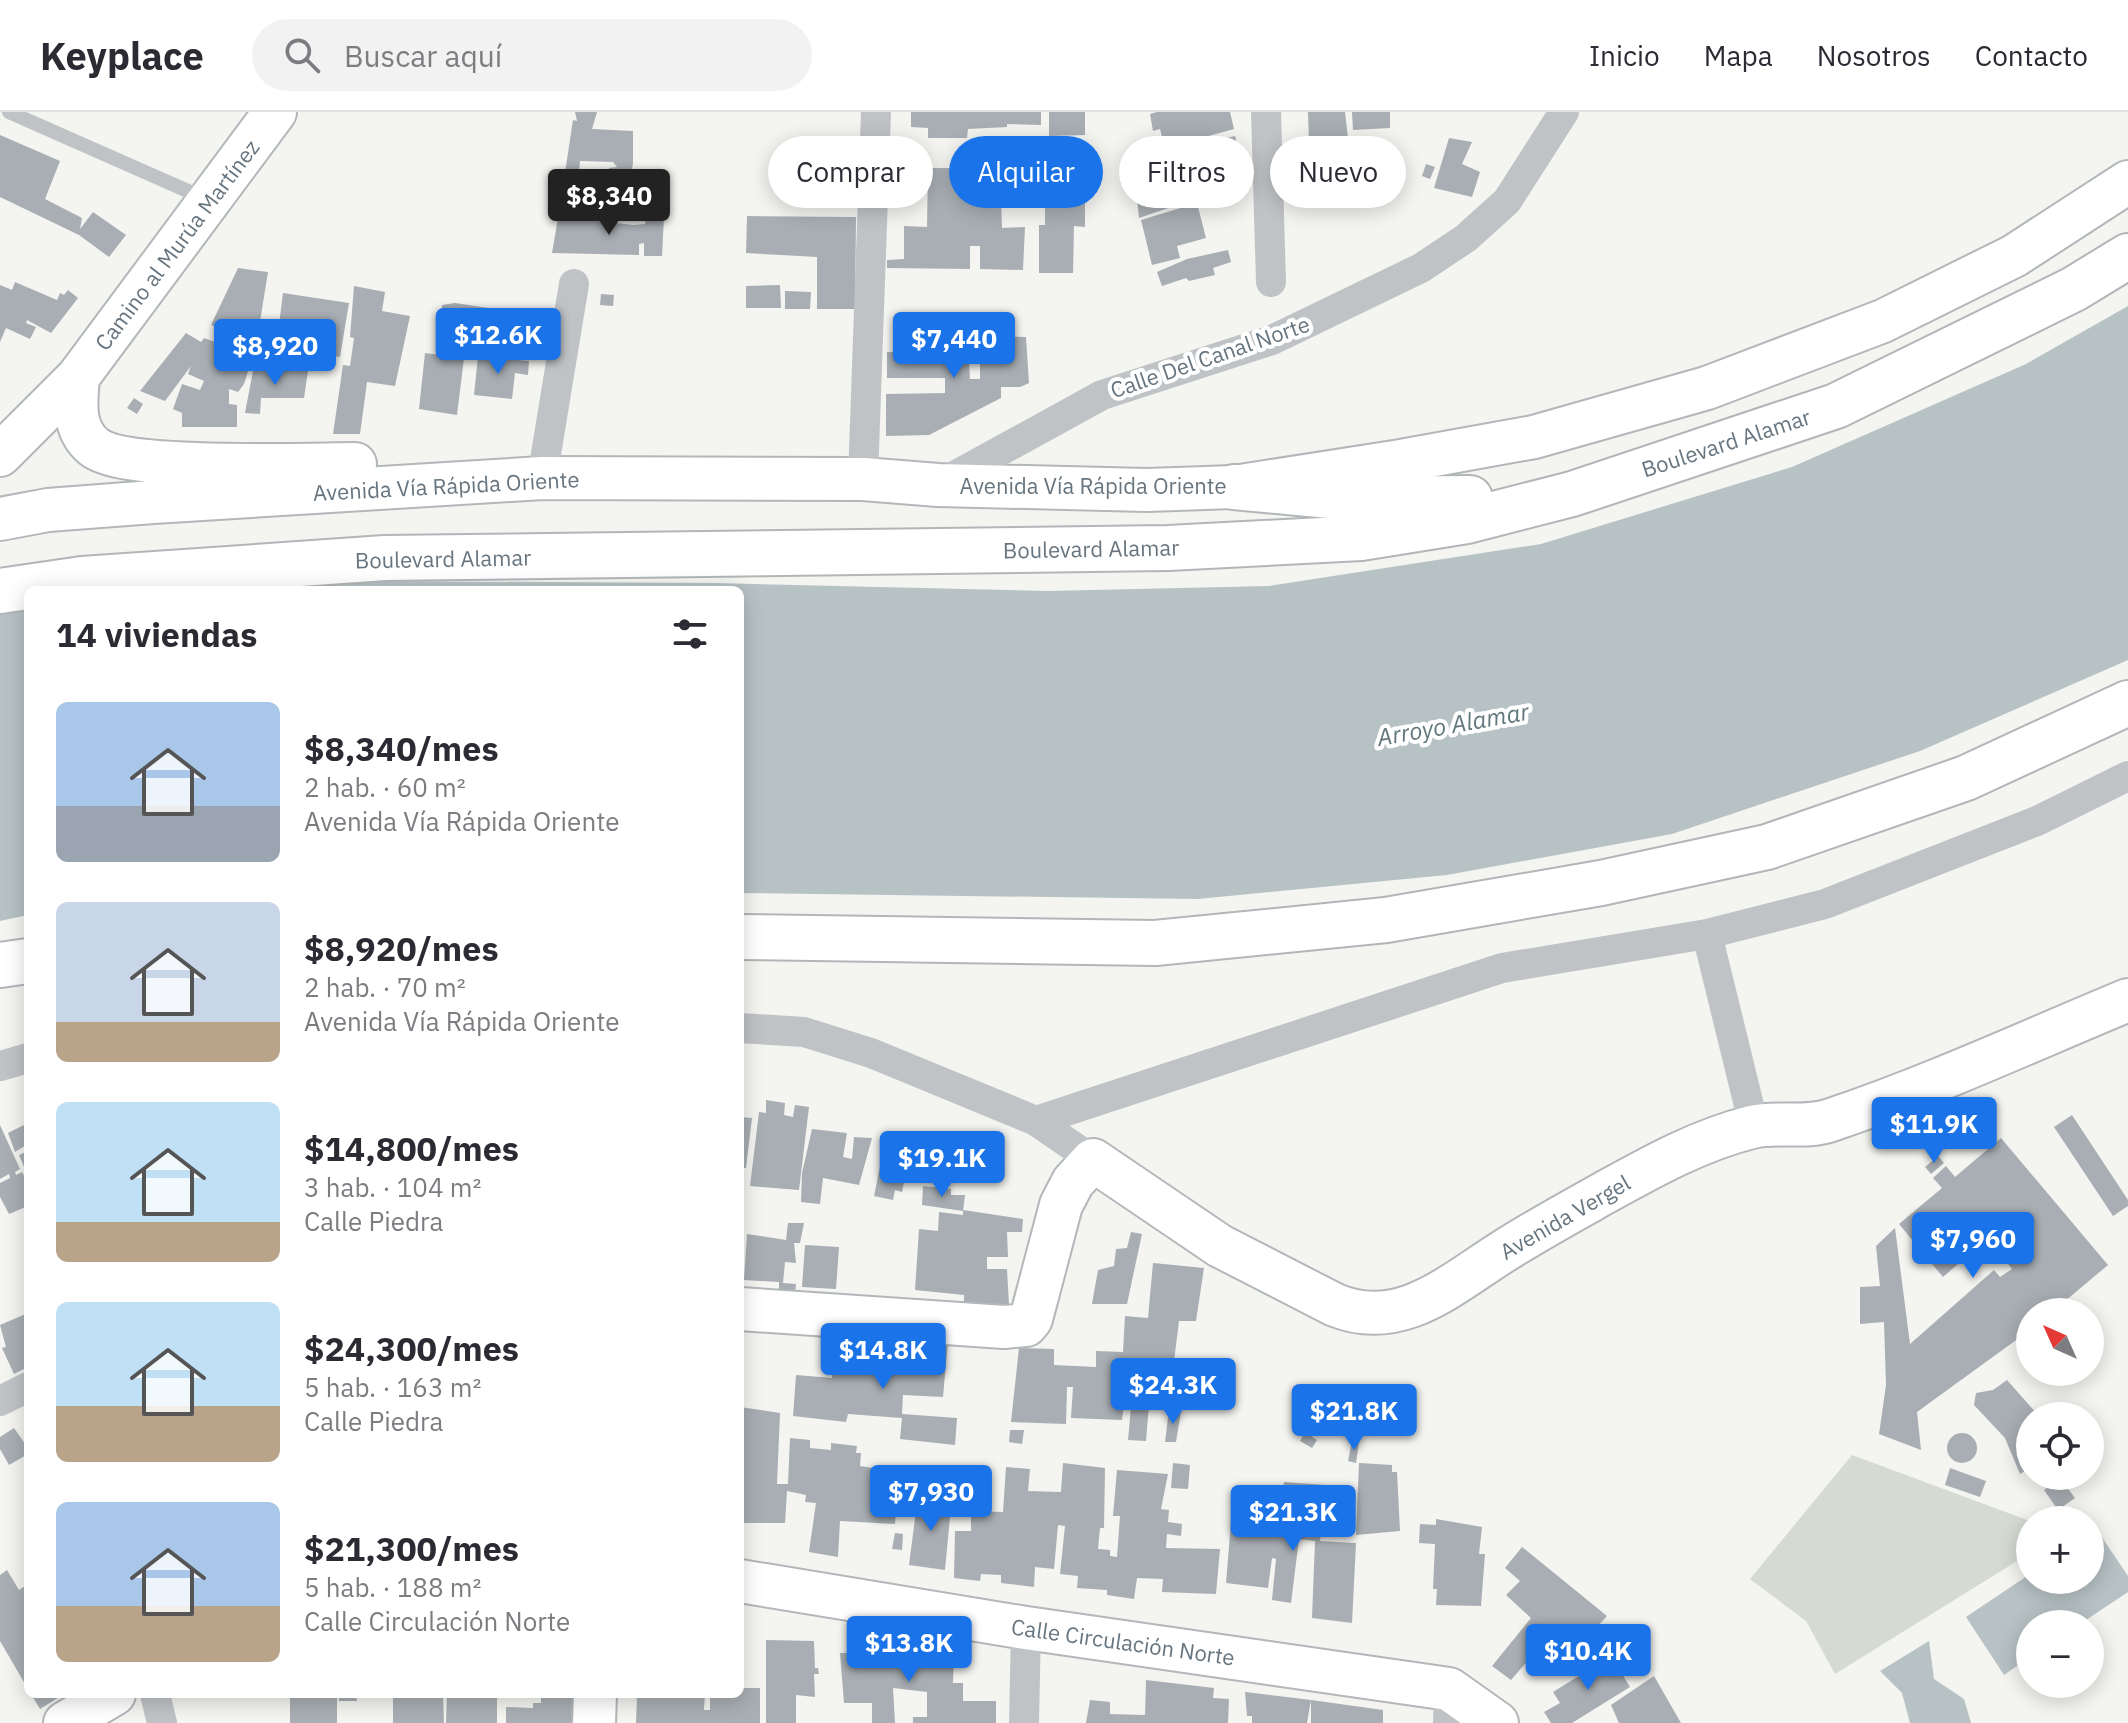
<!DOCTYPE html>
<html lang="es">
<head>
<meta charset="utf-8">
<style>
	:root { --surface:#fff; --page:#f2f2f3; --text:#2b2b33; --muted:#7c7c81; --line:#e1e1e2; --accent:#1a73e8 }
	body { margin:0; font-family:"IBM Plex Sans",sans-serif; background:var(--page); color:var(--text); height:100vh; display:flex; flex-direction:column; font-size:30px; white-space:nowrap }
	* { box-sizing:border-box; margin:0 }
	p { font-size:26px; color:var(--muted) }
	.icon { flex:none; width:44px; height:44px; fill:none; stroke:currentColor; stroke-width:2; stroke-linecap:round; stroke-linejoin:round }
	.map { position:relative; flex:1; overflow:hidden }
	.panel { position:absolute; left:24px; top:474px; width:720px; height:1112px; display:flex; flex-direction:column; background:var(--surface); border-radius:12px; box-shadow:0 4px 20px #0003 }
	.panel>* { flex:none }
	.guide { position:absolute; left:768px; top:24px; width:760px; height:72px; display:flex; gap:16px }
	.needle { width:52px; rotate:315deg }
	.fabs { position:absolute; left:2016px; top:1186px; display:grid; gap:16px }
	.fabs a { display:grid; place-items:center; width:88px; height:88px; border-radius:50%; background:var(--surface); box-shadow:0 4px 20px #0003; font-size:40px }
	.price { position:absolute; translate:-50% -68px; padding:0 18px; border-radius:8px; background:var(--accent); color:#fff; font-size:26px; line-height:52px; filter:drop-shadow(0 2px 4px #0008) }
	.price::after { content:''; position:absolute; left:50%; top:48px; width:24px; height:18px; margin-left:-12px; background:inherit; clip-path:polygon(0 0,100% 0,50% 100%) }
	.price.selected { background:#222; color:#fff }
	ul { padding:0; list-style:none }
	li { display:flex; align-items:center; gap:24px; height:200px; padding:0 32px }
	li span { display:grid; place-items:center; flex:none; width:224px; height:160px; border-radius:12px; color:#555 }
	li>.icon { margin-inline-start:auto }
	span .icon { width:96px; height:96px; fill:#fffc; stroke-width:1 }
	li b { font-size:34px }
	h2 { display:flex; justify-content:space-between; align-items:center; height:96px; padding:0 32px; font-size:34px }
	.tag { padding:0 28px; border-radius:36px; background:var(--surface); box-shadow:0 4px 20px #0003; font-size:28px; line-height:72px }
	.tag.selected { background:var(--accent); color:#fff }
	header { display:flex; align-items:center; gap:48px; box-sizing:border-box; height:112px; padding:0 40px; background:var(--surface); border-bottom:2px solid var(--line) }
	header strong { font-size:38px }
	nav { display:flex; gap:44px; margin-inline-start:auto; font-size:28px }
	.search { width:560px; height:72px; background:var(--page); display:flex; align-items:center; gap:20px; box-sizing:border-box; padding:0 28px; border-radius:44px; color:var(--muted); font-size:30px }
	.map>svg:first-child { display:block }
	.green { fill:#d6dbd2 }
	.water { fill:#b7c2c5 }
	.building { fill:#a8aeb3; fill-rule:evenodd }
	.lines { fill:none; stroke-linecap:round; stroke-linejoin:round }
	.secondary-casing { stroke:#b2b7ba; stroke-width:46 }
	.highway-casing { stroke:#b2b6b8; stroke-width:48 }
	.lane { stroke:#c0c3c6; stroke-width:14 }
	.street { stroke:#c0c3c6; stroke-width:30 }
	.secondary { stroke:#fff; stroke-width:42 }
	.highway { stroke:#fff; stroke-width:44 }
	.labels { text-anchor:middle; stroke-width:8; stroke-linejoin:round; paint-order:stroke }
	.street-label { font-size:22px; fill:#66757f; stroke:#fff }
	.water-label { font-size:24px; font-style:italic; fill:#62777c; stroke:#fff }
</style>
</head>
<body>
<header>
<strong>Keyplace</strong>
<div class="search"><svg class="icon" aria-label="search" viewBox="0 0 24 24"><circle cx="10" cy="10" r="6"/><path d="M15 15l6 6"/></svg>Buscar aquí</div>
<nav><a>Inicio</a><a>Mapa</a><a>Nosotros</a><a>Contacto</a></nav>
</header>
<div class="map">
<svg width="2128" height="1611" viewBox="0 0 2128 1611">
	<rect width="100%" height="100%" fill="#f4f4f1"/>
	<!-- green -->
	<path class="green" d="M1852 1343 2030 1409V1441L1835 1562 1806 1509 1750 1467Z"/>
	<!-- water -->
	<path class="water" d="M2128 194V548L1920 639 1672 722 1447 763 1198 787 740 781V478H183L348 469 715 471 1048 479 1269 474 1541 432 1792 355 2026 252Z
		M28 497V803L0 809V502Z
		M2097 1418 2128 1464V1480L2080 1512H2030V1545L2004 1563 1966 1505 2030 1462V1468H2090V1422Z
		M1929 1529 1934 1567 1964 1587 1971 1611H1910L1902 1581 1880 1559Z"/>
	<!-- building -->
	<path class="building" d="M575 0H597L592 17 633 19V51L628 81 606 77 609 56 617 55 613 50 580 49 578 72 604 74V77H608V98L559 100 573 8 577 9Z
		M911 0H1041V13L1007 12V15L968 17 967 26H928V16L911 15Z
		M1049 0H1085V23L1049 24Z
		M1157 0H1230L1234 17 1165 36 1160 17 1153 19 1150 2Z
		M1308 0H1345L1348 26H1335V30L1356 28V60L1310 65Z
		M1352 0H1390V16L1353 18Z
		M0 23 60 49 45 87 82 106 80 117 93 100 126 123 109 145 79 123 0 85Z
		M1235 24 1240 44 1228 46 1223 27Z
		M1449 26 1472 30 1462 52 1480 60 1472 85 1434 76Z
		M1210 30 1224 77 1139 106 1133 48Z
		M1426 52 1435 55 1430 67 1422 64Z
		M928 56 1085 57V115L1074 114 1073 161H1039V113H1045V86L1001 87 1002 116 1025 115 1023 158 980 157V134H970V157L887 156V148L904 147V114L927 115Z
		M1197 91 1206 126 1177 134 1180 146 1152 153 1141 108Z
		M589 101H601L602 109 608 110 633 113 645 112 646 104 664 105 662 144H644V131L639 132V143L552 141 558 106 588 108Z
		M747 104 856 105 855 197H817V145L746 141Z
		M1228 138 1231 150 1213 156 1215 163 1189 169 1186 166 1162 174 1157 160 1187 147Z
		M238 156 268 160 257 228 240 226 211 213Z
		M15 170 57 188 60 181 64 183 68 178 78 186 51 221 27 208 26 211 36 215 30 227 6 216 0 230V173L12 178Z
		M780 173 781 196H746V174Z
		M354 174 385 180 382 199 410 204 395 274 367 270 360 322H333L343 253 350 254 354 226 350 225Z
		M785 179 811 180 810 197H785Z
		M283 181 349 191 340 245 276 236Z
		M601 182 614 183 613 194 600 193Z
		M455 191 534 203 527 245 498 242 499 232 440 224 442 193Z
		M953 211 955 223 1026 225 1029 271 1020 275H1001V286L929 323 886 324V282L945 281V266H887V240L927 241V234H934V223H941L940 212ZM969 249H980V267H970Z
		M186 221 201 230 204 226 237 238 242 225 257 231 244 272 238 280 229 277V292L237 293V315H182V301L173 297 182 272 200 278 204 269 188 262 191 254 165 289 140 279Z
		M425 241 464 246 457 303 419 297Z
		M478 244 529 249 528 263 515 261 512 287 474 283Z
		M253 259H308L304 286H261L260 302 245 301Z
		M134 286 143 292 137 302 127 296Z
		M766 988 785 991 784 1003 793 1005 795 993 809 995 799 1078 750 1074 759 1000 766 1001Z
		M2072 1003 2128 1088V1094L2113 1104 2054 1015Z
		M740 1005 752 1006 746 1056H740Z
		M28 1011V1032L15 1040 8 1021Z
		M0 1013 20 1057 15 1060 16 1063 22 1060 28 1071V1094L9 1102 0 1085V1071L10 1066 9 1062 0 1067Z
		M812 1017 847 1021 843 1045 852 1047 854 1025 872 1026 859 1073 823 1066 820 1092 801 1090 802 1061Z
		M886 1026 911 1033 902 1080 895 1078 893 1088 874 1084Z
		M2001 1026 2108 1153 2052 1200H2030V1218L1917 1300 1921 1338 1879 1322 1886 1273 1884 1210 1860 1212V1175L1880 1174 1876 1134 1895 1116 1910 1232 1994 1158 2000 1165 2012 1157 1988 1126 1943 1165 1899 1112 1942 1076 1933 1066 1946 1054 1955 1065Z
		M28 1039V1064L19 1043Z
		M1938 1044 1944 1051 1931 1062 1925 1055Z
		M923 1074 951 1077V1083H965L963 1099 922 1093Z
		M963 1098 1023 1107 1022 1120H1007L1008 1145H987V1157H1007L1009 1193 964 1190V1183L915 1178 919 1117 938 1119 939 1100 963 1103Z
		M788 1111H804L800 1131H794L796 1151 785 1150 783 1171 796 1172 795 1183 779 1182V1170L744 1168 747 1122 786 1128Z
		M1131 1120 1142 1122 1127 1192H1092L1098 1158 1114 1154 1116 1137 1127 1136Z
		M805 1133 839 1135 836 1177 802 1175Z
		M1153 1151 1204 1156 1196 1209H1179L1171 1273 1162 1271 1161 1282H1167L1166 1293 1149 1292 1146 1329 1128 1328 1132 1284 1125 1283 1122 1308 1071 1306 1073 1275H1067L1066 1312 1011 1310 1019 1236 1054 1237V1253L1096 1255V1239L1123 1240 1125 1204 1148 1206Z
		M28 1201V1255L14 1262 2 1236 6 1235 0 1213Z
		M907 1226 948 1229 943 1285 903 1283 902 1302 957 1306 955 1333 900 1327 902 1306 848 1302 846 1310 793 1304 796 1263 832 1266 834 1252 856 1256 857 1243 879 1244V1238H888V1246L905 1247Z
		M2007 1268 2039 1304H2030V1356L2020 1362 2005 1326 1974 1293 1976 1281 1993 1278Z
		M740 1295 780 1301 777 1372H788L790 1326 810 1328V1336L831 1338V1331L857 1334 856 1341H861L860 1354 899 1360 895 1412 840 1409 838 1445 809 1440 816 1391 805 1390 806 1383 787 1379 785 1411H740Z
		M1169 1298 1181 1299 1176 1330H1165Z
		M14 1316 28 1336V1342L9 1353 0 1337V1325Z
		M1010 1318H1024L1022 1332 1009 1330Z
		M1305 1320 1317 1328 1312 1336 1300 1329Z
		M1947 1336a15 15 0 1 1 30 0a15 15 0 1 1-30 0Z
		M1352 1329 1359 1330 1356 1351 1348 1349Z
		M1063 1351 1105 1356 1104 1416H1100L1098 1437 1110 1438V1444L1117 1445 1120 1404H1113L1117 1358 1168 1362 1161 1397 1169 1398 1168 1410 1182 1412 1181 1424 1167 1422 1166 1436 1220 1437 1216 1482 1162 1480 1163 1467 1137 1466 1134 1487 1107 1483V1478L1077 1476 1078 1464 1060 1462 1065 1414 1058 1413 1054 1457 1035 1455 1034 1475 1001 1471V1463L981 1462 980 1469 954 1466 955 1419H971V1399L1003 1400 1006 1355 1030 1357 1028 1379 1061 1380Z
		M1173 1351 1190 1353 1188 1377 1171 1376Z
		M1359 1351 1392 1353V1360H1397L1400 1419 1356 1423Z
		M1950 1356 1986 1369 1980 1385 1945 1373Z
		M2060 1366 2075 1386 2058 1398 2044 1378Z
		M1284 1370 1326 1373 1320 1429 1356 1431 1352 1511 1312 1506 1315 1429 1299 1427 1291 1491 1272 1488 1276 1447 1272 1446 1268 1476 1226 1471 1232 1397 1275 1402 1273 1420H1279Z
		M929 1381 952 1384 945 1458 909 1453 917 1391 928 1392Z
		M1436 1407 1482 1415 1479 1442H1485L1481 1494 1436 1493 1437 1477H1433L1435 1432 1419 1431 1420 1412 1436 1413Z
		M895 1421 903 1422 902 1438 892 1437Z
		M1522 1435 1607 1504 1569 1545 1549 1524 1511 1568 1492 1554 1531 1506 1506 1483 1520 1469 1505 1456Z
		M7 1458 19 1478 28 1472V1577L0 1529V1463Z
		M766 1528 814 1529 815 1556H818L819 1562H814L815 1585 796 1583V1611H766Z
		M856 1528 954 1543 953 1571H963V1589H996V1611H913V1605H927V1580L893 1576 895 1611H872V1591H844L840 1541H856Z
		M1611 1544 1630 1575 1572 1611H1551L1544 1600 1560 1591 1553 1580Z
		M1654 1564 1681 1611H1619L1611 1593Z
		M1146 1568 1214 1576 1213 1586 1229 1587 1228 1611H1086L1090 1588 1110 1590V1602L1145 1603Z
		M740 1576H760V1611H636L637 1584 705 1582 704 1598H710V1582H740Z
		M1245 1580 1311 1588 1307 1611H1252V1604H1247Z
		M31 1582H64L40 1597Z
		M290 1582H337V1611H290Z
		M339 1582H356L357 1589H339Z
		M393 1582H443L444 1611H393Z
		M447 1582H497V1611H446Z
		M541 1582H574V1611H506V1595L533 1596V1591H541Z
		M1311 1588 1383 1598V1611H1311Z"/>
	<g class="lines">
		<defs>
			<path id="secondary" d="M78 265C76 290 72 316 93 334 123 360 308 352 355 352
				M0 343 78 265 275 0
				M0 407 48 398 153 390 542 366 863 367 938 373 1147 378 1234 375 1401 349 1534 325 1707 276 1883 209 2014 144 2128 70
				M740 1197 1004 1215 1026 1213 1031 1207 1061 1093 1073 1070 1093 1048 1220 1134 1335 1193C1401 1220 1451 1172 1504 1139 1537 1118 1570 1100 1604 1081 1651 1055 1699 1028 1752 1015 1777 1009 1806 1017 1831 1008 1932 974 2029 929 2128 888
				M740 1469 1026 1516 1449 1577 1497 1611
				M65 1611 114 1582
				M594 1611 595 1582"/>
			<path id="highway" d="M1234 375 1362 387 1470 386
				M0 479 82 467 385 446 1168 436 1361 426 1467 409 1572 382 1836 294 2074 177 2128 144
				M740 825 1155 831 1386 808 1601 771 1767 735 1966 666 2128 591
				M0 853 28 849"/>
		</defs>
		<!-- secondary casing -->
		<use href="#secondary" class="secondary-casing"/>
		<!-- highway casing -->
		<use href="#highway" class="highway-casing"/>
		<!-- lane -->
		<path class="lane" d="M9 0 206 87"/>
		<!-- street -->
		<path class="street" d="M1266 0 1271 170
			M542 366 574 172
			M863 367 876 0
			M942 371 1102 283 1272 228 1421 156 1466 126 1507 89 1564 0
			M1707 822 1754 1014
			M740 916 804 920 871 941 1036 1009 1093 1048
			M0 954 28 946
			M1036 1009 1502 856 1707 822 1825 792 2037 709 2128 664
			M0 1289 28 1275
			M155 1582 162 1611
			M1024 1611 1026 1516
			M1448 1611 1449 1577"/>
		<!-- secondary -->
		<use href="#secondary" class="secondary"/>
		<!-- highway -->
		<use href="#highway" class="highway"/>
	</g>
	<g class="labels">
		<!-- street labels -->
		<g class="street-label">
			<text transform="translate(177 133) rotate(-53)" y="8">Camino al Murúa Martínez</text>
			<text transform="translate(1210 245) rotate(-19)" y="8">Calle Del Canal Norte</text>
			<text transform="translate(1726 331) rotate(-18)" y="8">Boulevard Alamar</text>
			<text transform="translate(446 374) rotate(-3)" y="8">Avenida Vía Rápida Oriente</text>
			<text x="1093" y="382">Avenida Vía Rápida Oriente</text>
			<text transform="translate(1091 437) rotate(-1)" y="8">Boulevard Alamar</text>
			<text transform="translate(443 447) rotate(-1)" y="8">Boulevard Alamar</text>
			<text transform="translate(1565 1105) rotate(-30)" y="8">Avenida Vergel</text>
			<text transform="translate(1123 1530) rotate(8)" y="8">Calle Circulación Norte</text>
		</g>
		<!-- water labels -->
		<g class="water-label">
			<text transform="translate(1453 613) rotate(-10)" y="8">Arroyo Alamar</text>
		</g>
	</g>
</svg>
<div class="fabs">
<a><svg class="needle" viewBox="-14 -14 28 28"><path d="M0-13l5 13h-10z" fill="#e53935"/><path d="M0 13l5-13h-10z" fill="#7c7c81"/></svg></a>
<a><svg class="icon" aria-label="locate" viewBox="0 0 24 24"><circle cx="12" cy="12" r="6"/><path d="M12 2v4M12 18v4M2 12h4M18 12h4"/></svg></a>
<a>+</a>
<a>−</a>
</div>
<b class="price selected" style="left:609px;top:125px">$8,340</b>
<b class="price" style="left:498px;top:264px">$12.6K</b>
<b class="price" style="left:954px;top:268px">$7,440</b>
<b class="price" style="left:275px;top:275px">$8,920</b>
<b class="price" style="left:1934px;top:1053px">$11.9K</b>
<b class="price" style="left:942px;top:1087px">$19.1K</b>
<b class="price" style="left:1973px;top:1168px">$7,960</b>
<b class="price" style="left:883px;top:1279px">$14.8K</b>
<b class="price" style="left:1173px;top:1314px">$24.3K</b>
<b class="price" style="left:1354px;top:1340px">$21.8K</b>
<b class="price" style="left:931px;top:1421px">$7,930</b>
<b class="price" style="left:1293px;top:1441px">$21.3K</b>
<b class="price" style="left:909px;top:1572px">$13.8K</b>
<b class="price" style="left:1588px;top:1580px">$10.4K</b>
<div class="guide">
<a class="tag">Comprar</a>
<a class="tag selected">Alquilar</a>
<a class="tag">Filtros</a>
<a class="tag">Nuevo</a>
</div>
<section class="panel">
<h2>14 viviendas<svg class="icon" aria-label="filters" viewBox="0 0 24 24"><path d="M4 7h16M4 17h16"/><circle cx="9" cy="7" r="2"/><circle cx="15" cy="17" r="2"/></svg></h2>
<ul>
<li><span style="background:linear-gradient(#a9c7e8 65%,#9aa5b1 0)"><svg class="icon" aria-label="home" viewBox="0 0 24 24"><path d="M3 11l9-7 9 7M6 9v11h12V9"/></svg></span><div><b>$8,340/mes</b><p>2 hab. · 60 m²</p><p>Avenida Vía Rápida Oriente</p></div></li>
<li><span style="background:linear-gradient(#c9d6e8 75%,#b9a48a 0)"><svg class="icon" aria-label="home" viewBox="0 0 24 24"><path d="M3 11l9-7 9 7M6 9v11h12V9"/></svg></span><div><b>$8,920/mes</b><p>2 hab. · 70 m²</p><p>Avenida Vía Rápida Oriente</p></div></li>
<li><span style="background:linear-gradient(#bfe0f5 75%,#b9a48a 0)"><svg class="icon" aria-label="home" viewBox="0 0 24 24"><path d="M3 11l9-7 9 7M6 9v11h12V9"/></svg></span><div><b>$14,800/mes</b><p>3 hab. · 104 m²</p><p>Calle Piedra</p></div></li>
<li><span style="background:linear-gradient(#bfe0f5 65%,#b9a48a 0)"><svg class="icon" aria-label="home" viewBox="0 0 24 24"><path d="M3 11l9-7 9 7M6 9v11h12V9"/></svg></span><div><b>$24,300/mes</b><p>5 hab. · 163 m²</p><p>Calle Piedra</p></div></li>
<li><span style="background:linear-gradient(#a9c7e8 65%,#b9a48a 0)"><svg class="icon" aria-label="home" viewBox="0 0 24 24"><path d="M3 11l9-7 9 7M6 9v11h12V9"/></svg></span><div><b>$21,300/mes</b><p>5 hab. · 188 m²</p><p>Calle Circulación Norte</p></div></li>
</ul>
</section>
</div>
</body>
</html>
